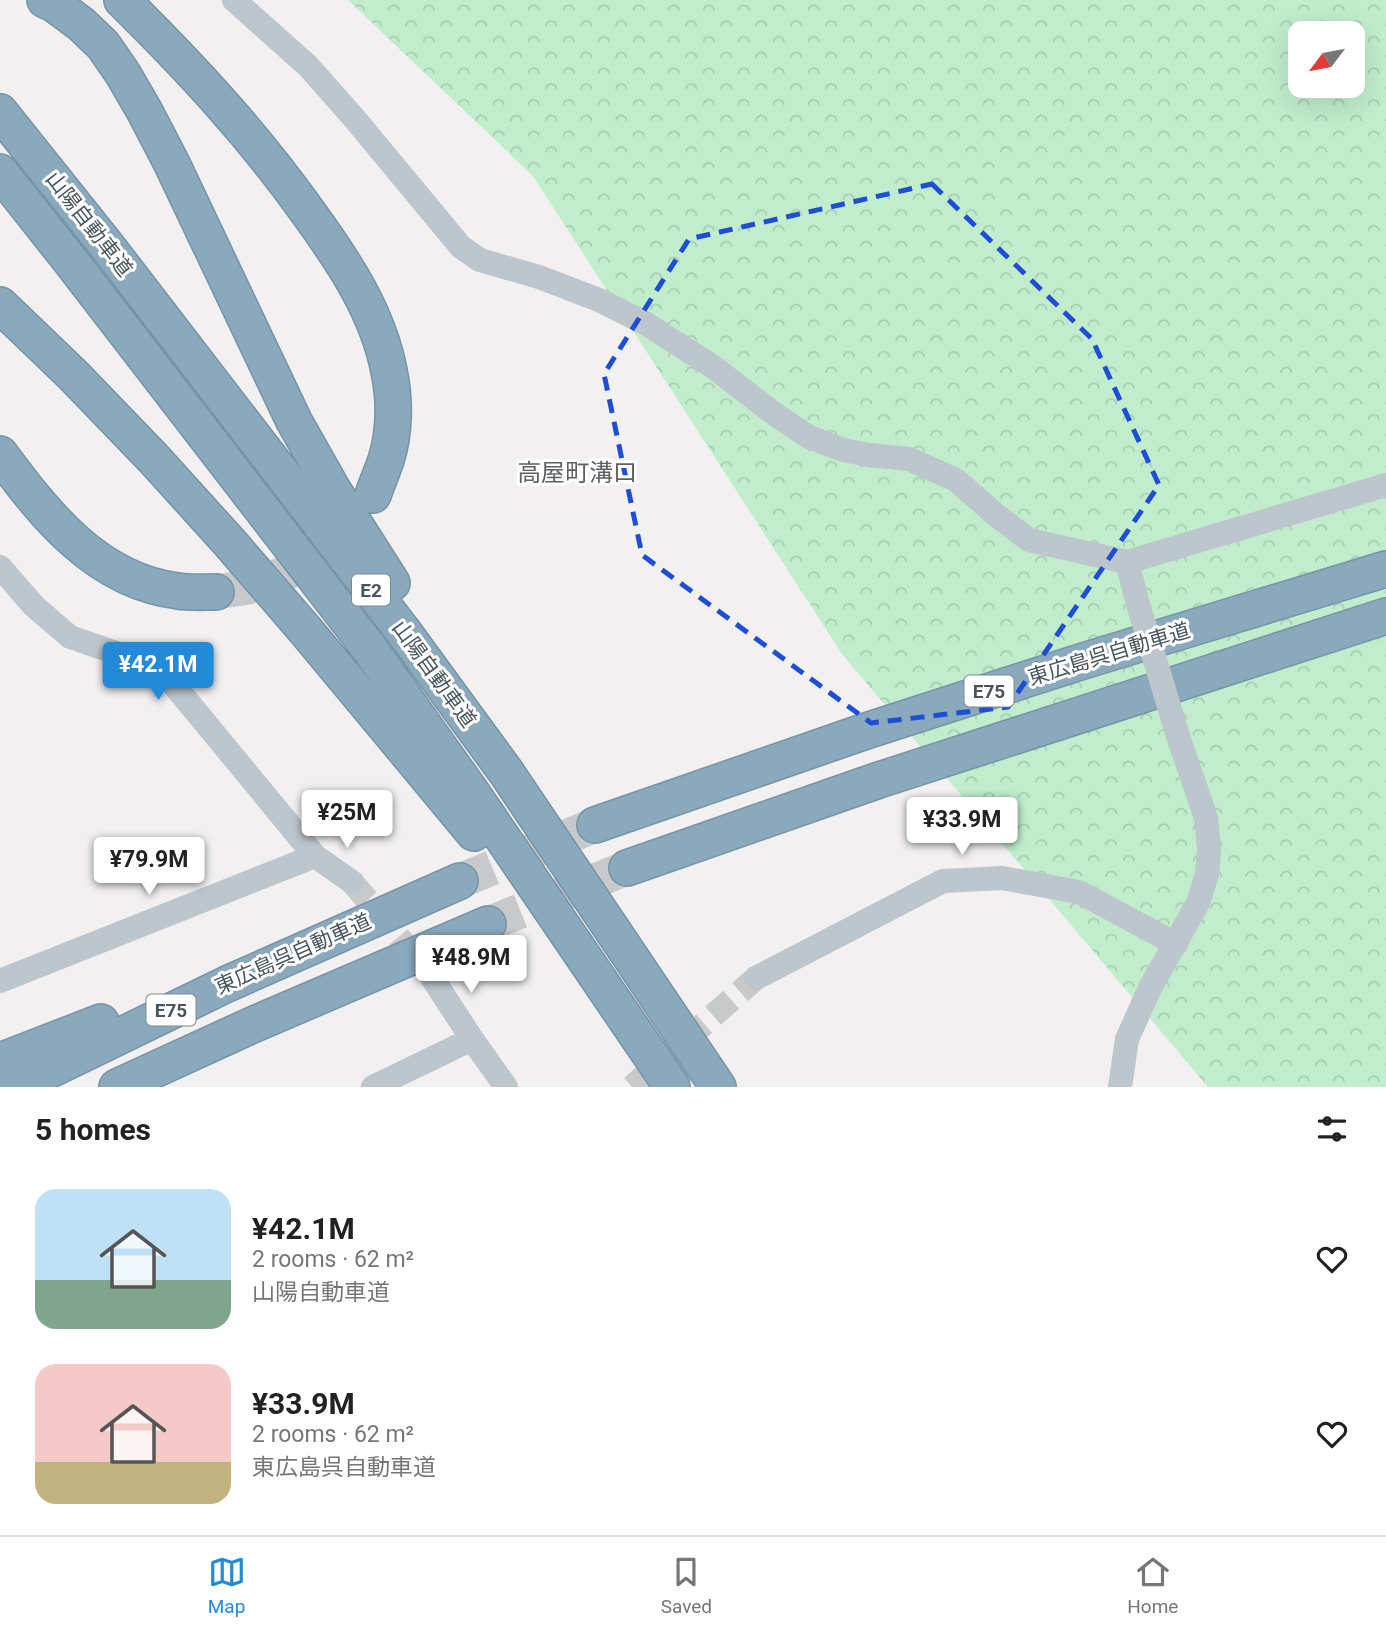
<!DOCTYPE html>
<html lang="en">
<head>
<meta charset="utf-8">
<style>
	:root { --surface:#fff; --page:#f6f6f6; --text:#222; --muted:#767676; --line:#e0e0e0; --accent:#238ad9 }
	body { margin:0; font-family:Roboto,"Noto Sans JP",sans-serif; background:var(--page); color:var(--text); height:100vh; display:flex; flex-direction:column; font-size:26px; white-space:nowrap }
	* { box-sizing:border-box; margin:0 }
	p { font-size:23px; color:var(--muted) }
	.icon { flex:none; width:38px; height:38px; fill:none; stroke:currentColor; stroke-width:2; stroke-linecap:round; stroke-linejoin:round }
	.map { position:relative; height:1087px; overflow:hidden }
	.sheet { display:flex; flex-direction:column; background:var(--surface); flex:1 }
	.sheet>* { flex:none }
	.needle { width:46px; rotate:238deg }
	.fabs { position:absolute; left:1288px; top:21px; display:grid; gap:14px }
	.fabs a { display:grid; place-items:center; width:77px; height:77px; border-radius:14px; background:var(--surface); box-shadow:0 7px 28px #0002; font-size:35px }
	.price { position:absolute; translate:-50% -60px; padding:0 16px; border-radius:7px; background:#fff; color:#222; font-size:23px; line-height:46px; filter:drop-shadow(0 2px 4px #0008) }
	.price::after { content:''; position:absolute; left:50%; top:42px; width:21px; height:16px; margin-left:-10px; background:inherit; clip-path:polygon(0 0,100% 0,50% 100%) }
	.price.active { background:var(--accent); color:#fff }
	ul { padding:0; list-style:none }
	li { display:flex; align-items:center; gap:21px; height:175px; padding:0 35px }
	li span { display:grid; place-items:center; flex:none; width:196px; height:140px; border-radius:21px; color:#555 }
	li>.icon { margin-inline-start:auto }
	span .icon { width:84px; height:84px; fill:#fffc; stroke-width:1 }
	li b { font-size:30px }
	h2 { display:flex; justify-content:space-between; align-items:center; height:84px; padding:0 35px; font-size:30px }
	.tabs { display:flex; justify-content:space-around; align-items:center; height:98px; border-top:2px solid var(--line); background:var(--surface); font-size:19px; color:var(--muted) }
	.tabs a { display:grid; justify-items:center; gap:4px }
	.tabs .active { color:var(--accent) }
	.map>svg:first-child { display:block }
	.forest { fill:url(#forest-crowns); fill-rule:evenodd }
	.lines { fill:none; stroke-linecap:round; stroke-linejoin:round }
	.minor-tunnel { stroke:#c8c9cb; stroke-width:24; stroke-dasharray:24 12; stroke-linecap:butt }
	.highway-tunnel { stroke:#c8c9cb; stroke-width:35; stroke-dasharray:35 18; stroke-linecap:butt }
	.highway-casing { stroke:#7694a7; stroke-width:38 }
	.minor { stroke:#bcc6cc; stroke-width:24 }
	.highway { stroke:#8aa9bc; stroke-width:35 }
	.minor-bridge { stroke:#bcc6cc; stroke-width:24 }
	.marked { fill:none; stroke:#1d4ed8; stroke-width:5; stroke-dasharray:14 9; stroke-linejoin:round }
	.labels { text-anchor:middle; stroke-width:6; stroke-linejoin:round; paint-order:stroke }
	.shield { fill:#fff; stroke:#80888d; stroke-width:2 }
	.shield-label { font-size:19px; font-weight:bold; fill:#49555c }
	.street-label { font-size:21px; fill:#49555c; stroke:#fff }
	.quarter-label { font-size:24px; fill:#5d6164; stroke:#fff }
</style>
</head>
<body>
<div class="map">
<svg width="1386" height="1087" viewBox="0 0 1386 1087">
	<defs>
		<pattern id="forest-crowns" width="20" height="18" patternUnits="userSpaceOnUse" patternTransform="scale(1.75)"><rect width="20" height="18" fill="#c1edcc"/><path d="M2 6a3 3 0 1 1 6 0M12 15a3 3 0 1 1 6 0" fill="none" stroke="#a7cdb2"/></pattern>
	</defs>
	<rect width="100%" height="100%" fill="#f2f0f0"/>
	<!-- forest -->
	<path class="forest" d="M348 0H1386V1087H1208L842 654 533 176ZM1300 33H1353V86H1300Z"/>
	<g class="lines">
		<!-- minor-tunnel -->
		<path class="minor-tunnel" d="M352 882 424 967
			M632 1087 756 978"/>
		<!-- highway-tunnel -->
		<path class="highway-tunnel" d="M216 592 249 587 286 573 328 544
			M460 881 595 825
			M488 924 627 868"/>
		<defs>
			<path id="highway" d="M45 0 54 4 81 24 103 45 123 74 145 112 172 164 294 421 333 490 392 583
				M122 0C191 68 254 136 310 215 344 262 378 313 389 371 395 399 395 432 386 460 382 472 377 483 373 495
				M0 112 107 246 403 631 506 772 718 1087
				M0 172 69 259 369 648 472 793 672 1087
				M0 305 73 375 154 459 230 543 306 631 474 833
				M0 454C45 515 97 581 178 591 190 593 203 592 216 592
				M595 825 866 731 1080 662 1386 569
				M627 868 879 780 1386 616
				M0 1061 101 1022
				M15 1087 227 984 460 881
				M117 1087 250 1026 488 924"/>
		</defs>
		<!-- highway casing -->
		<use href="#highway" class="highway-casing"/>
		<!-- minor -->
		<path class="minor" d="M234 0 308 66 354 118 461 247 480 260 539 277 599 300 645 323 712 366 776 415 809 437 843 450 869 455 909 459 956 480 996 515 1029 540 1127 562 1386 485
			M1127 562 1138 604
			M0 567 34 606 70 637 160 668 315 856 352 882
			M431 976 472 1039 506 1087
			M756 978 943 881 1002 878 1079 892 1176 944
			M0 981 315 856
			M373 1087 472 1039
			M1120 1087 1127 1039 1151 986 1198 903 1207 874 1209 849 1206 818 1178 736"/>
		<!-- highway -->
		<use href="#highway" class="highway"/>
		<!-- minor-bridge -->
		<path class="minor-bridge" d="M1138 604 1178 736"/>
	</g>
	<!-- marked area -->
	<path class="marked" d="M932 184 1092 339 1159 485 1008 707 871 723 642 555 604 374 689 239Z"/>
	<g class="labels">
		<!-- shield labels -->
		<g class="shield">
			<rect x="352" y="574.5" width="38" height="31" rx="5"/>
			<rect x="964.5" y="675.5" width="49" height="31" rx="5"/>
			<rect x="146.5" y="994.5" width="49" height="31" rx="5"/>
		</g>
		<g class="shield-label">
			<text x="371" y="597">E2</text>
			<text x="989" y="698">E75</text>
			<text x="171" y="1017">E75</text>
		</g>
		<!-- street labels -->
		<g class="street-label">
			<text transform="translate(89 224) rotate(52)" y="7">山陽自動車道</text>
			<text transform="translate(1109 654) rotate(-17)" y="7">東広島呉自動車道</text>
			<text transform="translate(434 674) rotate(54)" y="7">山陽自動車道</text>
			<text transform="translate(293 954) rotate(-24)" y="7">東広島呉自動車道</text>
		</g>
		<!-- quarter labels -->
		<g class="quarter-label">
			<text x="577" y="481">高屋町溝口</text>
		</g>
	</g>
</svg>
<div class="fabs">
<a><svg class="needle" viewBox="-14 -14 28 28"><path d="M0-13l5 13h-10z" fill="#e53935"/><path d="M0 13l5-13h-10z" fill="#767676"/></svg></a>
</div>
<b class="price active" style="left:158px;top:702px">¥42.1M</b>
<b class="price" style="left:347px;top:850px">¥25M</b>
<b class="price" style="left:962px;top:857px">¥33.9M</b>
<b class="price" style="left:149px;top:897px">¥79.9M</b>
<b class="price" style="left:471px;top:995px">¥48.9M</b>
</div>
<section class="sheet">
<h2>5 homes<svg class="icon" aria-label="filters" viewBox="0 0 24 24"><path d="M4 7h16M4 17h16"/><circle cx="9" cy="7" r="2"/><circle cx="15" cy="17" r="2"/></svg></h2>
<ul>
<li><span style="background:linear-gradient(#bfe0f5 65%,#7fa58c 0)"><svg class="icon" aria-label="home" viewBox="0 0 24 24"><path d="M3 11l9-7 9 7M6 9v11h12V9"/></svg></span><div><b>¥42.1M</b><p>2 rooms · 62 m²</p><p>山陽自動車道</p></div><svg class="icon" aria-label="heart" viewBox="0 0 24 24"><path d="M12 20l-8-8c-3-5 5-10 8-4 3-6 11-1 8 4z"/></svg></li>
<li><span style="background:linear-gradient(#f6c9c9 70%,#c2b280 0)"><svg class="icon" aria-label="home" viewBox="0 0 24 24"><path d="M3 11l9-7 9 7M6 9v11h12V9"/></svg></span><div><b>¥33.9M</b><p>2 rooms · 62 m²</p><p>東広島呉自動車道</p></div><svg class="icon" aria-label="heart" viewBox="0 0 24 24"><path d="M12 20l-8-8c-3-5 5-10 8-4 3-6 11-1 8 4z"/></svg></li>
</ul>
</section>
<nav class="tabs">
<a class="active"><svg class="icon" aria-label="map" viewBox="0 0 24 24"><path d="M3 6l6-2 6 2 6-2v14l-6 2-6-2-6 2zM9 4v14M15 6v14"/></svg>Map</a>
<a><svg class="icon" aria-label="saved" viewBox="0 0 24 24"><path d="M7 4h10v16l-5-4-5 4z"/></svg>Saved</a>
<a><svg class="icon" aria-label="home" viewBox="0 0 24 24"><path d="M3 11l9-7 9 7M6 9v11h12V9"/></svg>Home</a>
</nav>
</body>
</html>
